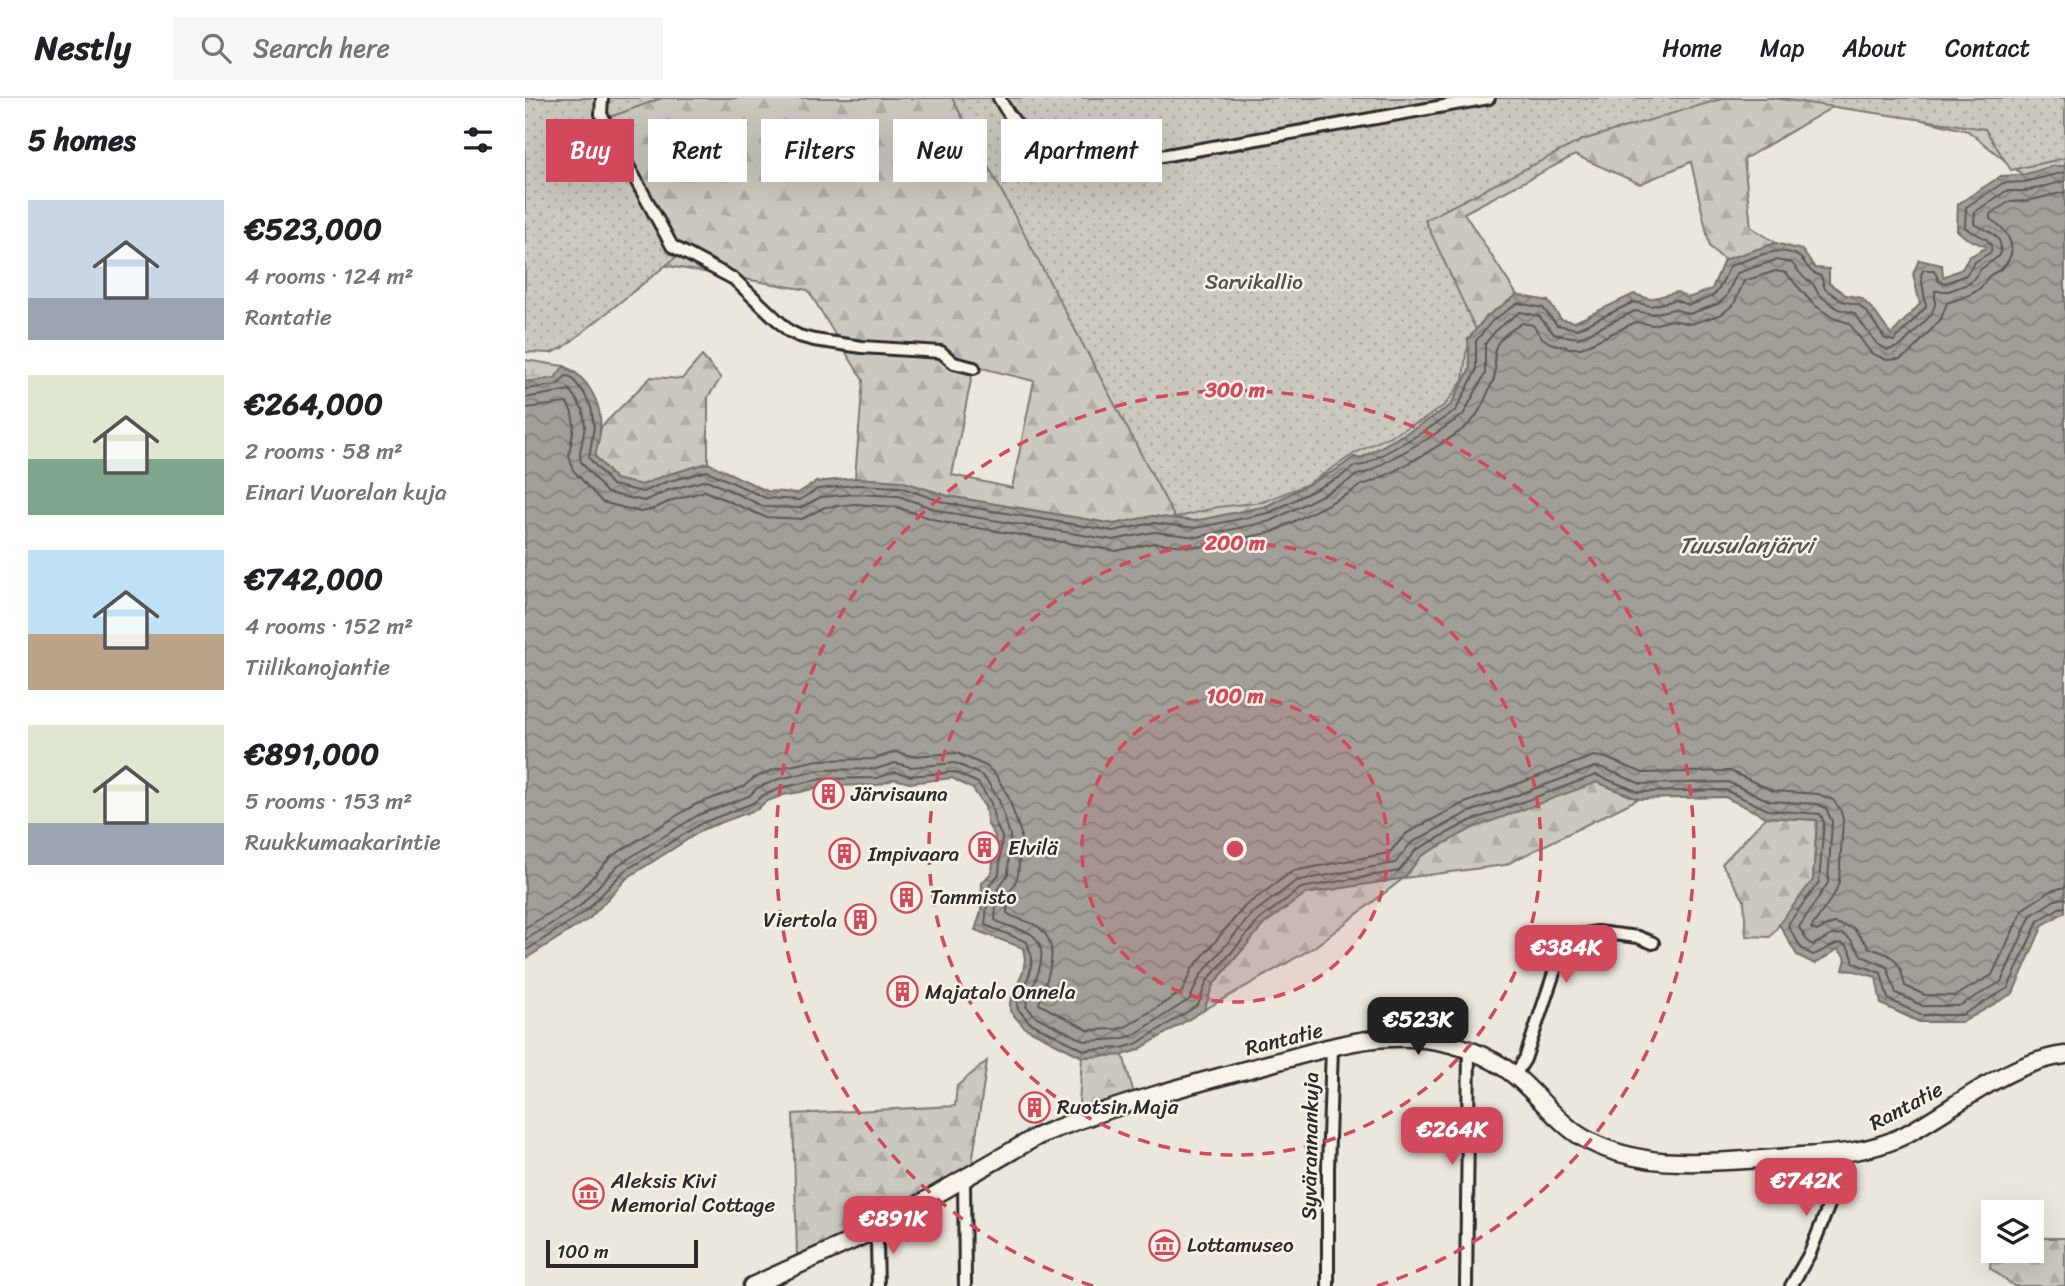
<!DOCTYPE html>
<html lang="en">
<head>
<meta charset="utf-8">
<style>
	:root { --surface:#fff; --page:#f6f6f6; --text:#202124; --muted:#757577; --line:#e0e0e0; --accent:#d1495b }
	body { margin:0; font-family:Sriracha,sans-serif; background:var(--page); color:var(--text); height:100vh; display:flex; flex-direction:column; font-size:26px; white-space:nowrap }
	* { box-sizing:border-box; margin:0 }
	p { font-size:23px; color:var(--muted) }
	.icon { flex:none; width:38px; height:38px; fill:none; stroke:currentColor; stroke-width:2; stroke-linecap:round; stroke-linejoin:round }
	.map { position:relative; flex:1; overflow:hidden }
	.sheet { display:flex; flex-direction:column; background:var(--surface); width:525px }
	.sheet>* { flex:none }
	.hud { position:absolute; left:21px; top:21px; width:665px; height:63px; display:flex; gap:14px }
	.buttons { position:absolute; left:1456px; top:1102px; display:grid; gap:14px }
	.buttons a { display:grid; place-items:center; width:63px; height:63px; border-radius:0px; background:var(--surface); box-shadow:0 7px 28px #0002; font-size:35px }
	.scale { position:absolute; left:21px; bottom:18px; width:152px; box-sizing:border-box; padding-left:7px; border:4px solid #2b2b2b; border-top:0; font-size:19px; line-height:24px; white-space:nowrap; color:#2b2b2b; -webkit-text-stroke:5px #f7f3e8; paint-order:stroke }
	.price { position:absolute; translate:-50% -60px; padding:0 16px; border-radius:14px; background:var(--accent); color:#fff; font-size:23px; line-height:46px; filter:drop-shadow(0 2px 4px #0008) }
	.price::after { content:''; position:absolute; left:50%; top:42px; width:21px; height:16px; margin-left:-10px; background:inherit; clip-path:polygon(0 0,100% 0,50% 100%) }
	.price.selected { background:#222; color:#fff }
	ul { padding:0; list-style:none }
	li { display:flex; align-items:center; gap:21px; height:175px; padding:0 28px }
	li span { display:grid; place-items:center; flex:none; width:196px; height:140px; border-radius:0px; color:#555 }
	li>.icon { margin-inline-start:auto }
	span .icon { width:84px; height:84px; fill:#fffc; stroke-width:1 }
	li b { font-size:30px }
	h2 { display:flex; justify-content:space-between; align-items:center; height:84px; padding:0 28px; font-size:30px }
	.pill { padding:0 24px; border-radius:0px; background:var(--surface); box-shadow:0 7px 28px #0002; font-size:24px; line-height:63px }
	.pill.selected { background:var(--accent); color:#fff }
	header { display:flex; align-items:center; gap:42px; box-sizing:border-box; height:98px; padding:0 35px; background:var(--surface); border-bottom:2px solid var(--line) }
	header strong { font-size:33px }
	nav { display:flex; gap:38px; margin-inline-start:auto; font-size:24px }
	.search { width:490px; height:63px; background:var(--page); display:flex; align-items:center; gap:18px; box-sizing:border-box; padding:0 24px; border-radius:0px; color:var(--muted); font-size:26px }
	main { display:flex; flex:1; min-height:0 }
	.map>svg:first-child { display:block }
	.forest { fill:url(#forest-firs); stroke:#7b7a75; stroke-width:2 }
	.wetland { fill:url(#wetland-marsh); stroke:#7b7a75; stroke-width:2 }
	.park { fill:url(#park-dots); stroke:#7b7a75; stroke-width:2 }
	.water { fill:url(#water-waves); stroke:#72716c; stroke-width:2 }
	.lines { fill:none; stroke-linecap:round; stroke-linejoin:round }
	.shore { stroke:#5b5957; stroke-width:2 }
	.street-casing { stroke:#2b2b2b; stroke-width:16 }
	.secondary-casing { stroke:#2b2b2b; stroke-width:21 }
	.street { stroke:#f7f3e8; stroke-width:10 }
	.secondary { stroke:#f7f3e8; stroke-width:16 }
	.ring { fill:none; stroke:#d1495b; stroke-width:3.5; stroke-dasharray:12 9 }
	.labels { text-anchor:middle; stroke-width:5; stroke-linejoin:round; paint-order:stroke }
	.park-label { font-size:21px; fill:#535250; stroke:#f7f3e8 }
	.poi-label { font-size:21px; fill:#2b2b2b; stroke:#f7f3e8; text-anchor:start }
	.street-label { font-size:21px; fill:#2b2b2b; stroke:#f7f3e8 }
	.water-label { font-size:23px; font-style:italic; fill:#555451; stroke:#f7f3e8 }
	.centre { fill:#d1495b; stroke:#f7f3e8; stroke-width:3.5 }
	.ring-label { font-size:21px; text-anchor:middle; font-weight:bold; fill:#d1495b; stroke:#f7f3e8; stroke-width:5; stroke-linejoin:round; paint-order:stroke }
</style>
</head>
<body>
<header>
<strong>Nestly</strong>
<div class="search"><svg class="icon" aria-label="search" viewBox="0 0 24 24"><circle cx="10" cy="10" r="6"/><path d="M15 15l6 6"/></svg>Search here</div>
<nav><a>Home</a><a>Map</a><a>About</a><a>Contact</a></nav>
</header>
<main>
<section class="sheet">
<h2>5 homes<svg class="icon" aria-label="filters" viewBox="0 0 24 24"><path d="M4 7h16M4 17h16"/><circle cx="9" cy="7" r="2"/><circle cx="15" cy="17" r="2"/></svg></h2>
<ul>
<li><span style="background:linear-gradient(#c9d6e8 70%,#9aa5b1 0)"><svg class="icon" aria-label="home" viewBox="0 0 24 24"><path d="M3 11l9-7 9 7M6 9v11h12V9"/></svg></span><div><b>€523,000</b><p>4 rooms · 124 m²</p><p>Rantatie</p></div></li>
<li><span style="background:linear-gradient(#dfe7d0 60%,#7fa58c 0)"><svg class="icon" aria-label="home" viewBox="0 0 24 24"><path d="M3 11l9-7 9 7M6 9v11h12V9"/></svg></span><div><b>€264,000</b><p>2 rooms · 58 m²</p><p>Einari Vuorelan kuja</p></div></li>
<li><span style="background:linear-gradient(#bfe0f5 60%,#b9a48a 0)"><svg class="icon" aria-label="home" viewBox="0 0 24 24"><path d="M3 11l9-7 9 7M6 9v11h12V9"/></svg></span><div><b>€742,000</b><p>4 rooms · 152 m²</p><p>Tiilikanojantie</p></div></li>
<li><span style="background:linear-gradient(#dfe7d0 70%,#9aa5b1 0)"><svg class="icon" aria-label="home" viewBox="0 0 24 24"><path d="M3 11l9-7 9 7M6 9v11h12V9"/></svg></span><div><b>€891,000</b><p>5 rooms · 153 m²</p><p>Ruukkumaakarintie</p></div></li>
</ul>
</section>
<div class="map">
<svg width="1540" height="1188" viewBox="0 0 1540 1188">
	<defs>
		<pattern id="forest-firs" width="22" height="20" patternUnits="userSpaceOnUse" patternTransform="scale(1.75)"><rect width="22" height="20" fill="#cbc8bf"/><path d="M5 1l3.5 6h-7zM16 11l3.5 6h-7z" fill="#aeaca4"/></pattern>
		<pattern id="wetland-marsh" width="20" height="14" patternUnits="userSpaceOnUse" patternTransform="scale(1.75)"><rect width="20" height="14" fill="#cbc8bf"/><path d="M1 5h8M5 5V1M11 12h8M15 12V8" fill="none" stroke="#aeaca4"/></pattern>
		<pattern id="park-dots" width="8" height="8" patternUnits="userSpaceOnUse" patternTransform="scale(1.75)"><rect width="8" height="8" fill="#cbc8bf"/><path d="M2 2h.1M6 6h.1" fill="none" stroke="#aeaca4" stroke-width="1.8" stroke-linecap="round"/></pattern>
		<pattern id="water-waves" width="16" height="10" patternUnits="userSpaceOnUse" patternTransform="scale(1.75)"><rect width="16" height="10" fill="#a29f98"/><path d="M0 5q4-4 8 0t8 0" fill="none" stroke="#84827c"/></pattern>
	</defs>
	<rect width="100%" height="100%" fill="#ebe7dd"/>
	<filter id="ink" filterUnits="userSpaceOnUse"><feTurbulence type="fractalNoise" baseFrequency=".0143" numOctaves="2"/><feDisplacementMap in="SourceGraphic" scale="14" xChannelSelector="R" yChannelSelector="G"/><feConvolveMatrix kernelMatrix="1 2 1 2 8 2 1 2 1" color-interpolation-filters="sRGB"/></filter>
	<g filter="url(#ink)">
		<!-- forest -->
		<path class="forest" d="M0 0H1540V68H1528L1498 77 1443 33 1318 3 1219 61 1226 129 1251 145 1199 162 1185 149 1166 64 1115 86 1050 57 939 115 992 197 962 218 943 241 945 270 926 307 896 327 834 361 829 359 812 372 742 408 670 423 628 418 589 426 423 398 376 383 330 380 338 282 318 250 415 257 447 277 427 377 487 390 509 283 449 268 416 252 314 243 283 192 138 167Z
			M177 258 196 280 183 299V365L138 378 118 387 90 382 70 358 76 329 126 279 157 281Z
			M1072 684 1113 701 980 767 879 780 788 850 679 912 688 887 739 826 780 796 879 780 896 758 948 729Z
			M1241 719 1292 722 1288 782 1245 839 1221 838 1219 802 1197 766Z
			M598 957 611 1003 553 1020 557 959Z
			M462 963 447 1066 341 1127 272 1157 268 1016 430 1008 432 988Z
			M1467 1140 1468 1153H1507V1140H1540V1188H1489L1465 1170Z"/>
		<!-- wetland -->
		<path class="wetland" d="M0 262 39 268 31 280 0 284Z"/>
		<!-- park -->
		<path class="park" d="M0 0H137L74 23 150 160 38 250 26 255 0 254Z
			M427 0H1200L1057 42 900 122 951 232 941 255 938 282 921 306 898 322 832 354 783 386 738 404 693 409 650 420Z
			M1248 0H1540V60L1486 72 1460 31Z"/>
		<!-- water -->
		<path class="water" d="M1528 68H1540V814L1518 827 1488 895 1438 924H1394L1356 906 1351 879 1330 873 1318 872 1321 860 1313 851 1290 866 1272 857 1254 826 1288 782 1292 722 1241 719 1200 699 1113 701 1072 684 948 730 896 758 879 780 780 796 739 826 688 887 679 912 613 952 598 957 557 959 500 930 485 913V904L498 874 500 861 498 850 450 832 456 814 457 785 467 774 470 738 463 727 460 709 448 691 427 680 384 685 370 681 353 687 297 688 276 694 258 697 240 704 233 711 179 731 102 780 65 820 0 861V284L30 280 39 268C62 278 78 306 75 331 75 340 72 349 70 358L90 381 117 387 138 378 183 365 242 393 273 395 291 384 330 380 376 383 423 398 589 426 628 418 670 423 742 408 811 372 830 359 835 361 896 327 926 307 945 271 943 241 962 218 992 197 1023 203 1036 221 1050 224 1109 196 1125 201 1152 194 1163 200 1187 191 1199 162 1251 145 1277 152 1290 170 1304 171V185L1321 197 1336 200 1349 213 1366 237 1395 206 1388 176 1394 162 1417 167 1418 179 1437 171 1444 159 1462 149 1441 140 1432 132 1433 106 1476 78 1498 77Z"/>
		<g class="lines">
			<!-- shore -->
			<path class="shore" d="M0 291 32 287 41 278 46 279 59 295 66 309 69 329 64 360 87 387 118 394 141 384 182 373 241 400 274 402 293 391 330 387 375 389 421 405 588 433 628 425 671 430 744 415 815 379 830 368 839 367 900 333 931 312 951 273V243L967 223 993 205 1018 210 1032 227 1052 231 1109 204 1126 208 1150 202 1164 207C1198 196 1190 197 1205 168 1225 161 1251 147 1271 157 1283 163 1280 174 1296 178L1300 191 1317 203 1334 207 1344 217 1360 241 1369 243 1401 209 1396 177 1398 172H1409L1414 183 1421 185 1441 177 1450 164 1466 154C1469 138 1449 138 1440 129L1441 109 1478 85 1499 84 1540 74
				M0 300 45 292 58 312 60 328 55 355 56 364 82 395 119 403 144 392 182 382 240 409 275 410 296 399 330 396 373 398 419 414 588 442 629 434 672 439 746 423 819 386 832 377 843 374 904 340 938 317 960 276V246L973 230 995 214 1014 218 1029 236 1053 240 1110 213 1127 216 1149 211 1164 216 1193 206 1201 199 1212 175 1251 162 1267 165 1279 180 1288 186 1294 197 1313 211 1329 215 1352 246 1363 252 1376 248 1406 217 1410 207V193H1424L1445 185 1456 171 1474 158C1481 138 1464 133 1449 126L1450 114 1481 93H1501L1540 83
				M0 310 42 305 47 315 49 327 44 357 48 372 77 404 115 414 126 412 148 402 180 393 240 419 277 421 300 409 330 406 371 409 417 424 591 453 629 445 674 449 748 434 823 396 836 387C855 384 929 340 944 326 955 316 962 296 968 283 973 272 968 262 970 251 973 240 988 231 997 225L1008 227 1016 239 1025 245 1045 250H1056L1111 224 1128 227 1147 222 1166 226 1197 216 1209 206 1219 183 1251 173 1261 175 1288 206 1308 220 1324 225 1346 255 1362 262 1375 261 1385 255 1416 221 1422 205C1434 201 1449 197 1457 188 1460 185 1461 182 1463 179 1467 175 1473 174 1477 170 1496 153 1483 131 1465 121V116L1484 104 1502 103 1540 94
				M0 830 48 800 87 758 169 707 218 689 229 680 251 671 293 662 349 661 370 654 387 658 432 655 461 668 470 676 483 698 496 736 493 777 489 788 483 796 482 815C491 822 503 822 512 828 540 848 520 883 514 906L563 932 593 931 602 928 657 894 667 871 720 808 768 773 864 755 882 735 937 706 1069 658 1081 660 1118 675 1205 673 1248 693 1293 696 1308 702 1315 711 1318 721 1314 784 1310 795 1286 830 1291 833 1309 825 1328 830 1345 850 1362 856 1370 862 1376 872 1380 888 1400 897 1430 898 1467 877 1498 811 1525 793 1540 789
				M0 842 55 808 93 767 173 717 224 698 232 690 254 681 295 672 351 671 370 665 386 669 430 665 456 677 462 683 474 702 485 737 483 776 472 792 470 822C481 829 495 830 506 836 530 852 506 889 501 908L510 918 560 943 595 941 607 938 665 901 675 878 727 816 771 783 870 765 886 745 942 715 1070 669 1078 670 1116 686 1203 684 1245 703 1292 706 1301 710 1307 724 1303 785 1274 829 1283 844 1288 847 1307 837 1318 836 1326 842 1337 858 1362 869 1371 895 1398 908H1434L1476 884 1506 817 1530 802 1540 800
				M0 853 60 814 98 774 177 725 228 705 237 698 256 690 296 681 352 680 370 674 385 678 429 674 453 685 466 705 470 724 477 739 474 776 464 788 460 827 502 844 507 860 505 875 492 906 493 911 504 924 559 952 597 950 611 946 673 907 682 883 734 822 776 790 874 773 891 752 945 723 1071 677 1114 694 1200 692 1243 712 1295 716 1299 724 1294 784 1264 825 1263 828 1277 851 1288 857C1307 850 1321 831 1329 865L1356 875 1363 901 1396 917H1437L1483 890 1513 823 1534 810 1540 809"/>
			<defs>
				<path id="street" d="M77 0 76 16 84 33 147 148 209 181 264 233 274 238 289 242 337 249 416 254 429 265 449 270
					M474 0C512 69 560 67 631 59L964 0
					M990 977 1000 961 1033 863 1045 843 1054 837 1072 834 1113 839 1128 845
					M439 1080 440 1188
					M348 1133 352 1146 353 1188
					M803 1188V1070L807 950
					M941 1188 944 951
					M1266 1188 1285 1155 1317 1074V1055"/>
				<path id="secondary" d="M227 1188 348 1133 511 1039 530 1031C599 1004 671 985 743 966 781 956 826 941 865 940 902 938 938 946 970 964 999 980 1018 1008 1043 1029 1071 1053 1119 1064 1155 1064 1191 1065 1228 1062 1264 1059 1302 1056 1341 1056 1376 1039 1429 1012 1479 965 1540 957"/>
			</defs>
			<!-- street casing -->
			<use href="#street" class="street-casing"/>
			<!-- secondary casing -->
			<use href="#secondary" class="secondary-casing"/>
			<!-- street -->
			<use href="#street" class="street"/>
			<!-- secondary -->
			<use href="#secondary" class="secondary"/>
		</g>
	</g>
	<!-- distance rings -->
	<circle cx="710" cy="751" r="153" fill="#d1495b" fill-opacity=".12"/>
	<g class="ring">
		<circle cx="710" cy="751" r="153"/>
		<circle cx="710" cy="751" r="306"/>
		<path d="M568 1188A459 459 0 1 1 852 1188"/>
	</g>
	<!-- icons -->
	<defs>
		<symbol id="building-ring" viewBox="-11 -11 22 22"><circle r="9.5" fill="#f7f3e8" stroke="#d1495b" stroke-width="1.5"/><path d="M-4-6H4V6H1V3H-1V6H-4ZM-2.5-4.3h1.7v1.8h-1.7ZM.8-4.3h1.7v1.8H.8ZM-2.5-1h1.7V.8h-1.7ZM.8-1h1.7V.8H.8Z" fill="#d1495b"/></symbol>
		<symbol id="museum-ring" viewBox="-11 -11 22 22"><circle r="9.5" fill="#f7f3e8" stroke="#d1495b" stroke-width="1.5"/><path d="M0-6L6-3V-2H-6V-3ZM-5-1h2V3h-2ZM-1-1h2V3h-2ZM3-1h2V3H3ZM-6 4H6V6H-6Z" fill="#d1495b"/></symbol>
	</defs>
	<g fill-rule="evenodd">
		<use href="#building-ring" x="286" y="678" width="35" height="35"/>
		<use href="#building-ring" x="442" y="732" width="35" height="35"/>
		<use href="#building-ring" x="302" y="738" width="35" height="35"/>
		<use href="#building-ring" x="364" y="782" width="35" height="35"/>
		<use href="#building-ring" x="318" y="804" width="35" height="35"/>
		<use href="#building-ring" x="360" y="876" width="35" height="35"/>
		<use href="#building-ring" x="492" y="992" width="35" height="35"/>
		<use href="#museum-ring" x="46" y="1078" width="35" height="35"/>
		<use href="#museum-ring" x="622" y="1130" width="35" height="35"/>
	</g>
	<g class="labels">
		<!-- park labels -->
		<g class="park-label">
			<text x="729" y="191">Sarvikallio</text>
		</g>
		<!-- poi labels -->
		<g class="poi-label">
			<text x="326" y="703">Järvisauna</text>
			<text x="483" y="757">Elvilä</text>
			<text x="343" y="763">Impivaara</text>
			<text x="405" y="806">Tammisto</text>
			<text x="312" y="829" text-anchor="end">Viertola</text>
			<text x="400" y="901">Majatalo Onnela</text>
			<text x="532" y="1016">Ruotsin Maja</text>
			<text x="86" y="1090">Aleksis Kivi<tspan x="86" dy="24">Memorial Cottage</tspan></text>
			<text x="662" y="1154">Lottamuseo</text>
		</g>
		<!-- street labels -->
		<g class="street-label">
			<text transform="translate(759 941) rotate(-14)" y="7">Rantatie</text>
			<text transform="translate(1381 1008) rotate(-28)" y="7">Rantatie</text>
			<text transform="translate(785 1048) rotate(-89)" y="7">Syvärannankuja</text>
		</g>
		<!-- water labels -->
		<g class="water-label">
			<text x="1221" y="455">Tuusulanjärvi</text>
		</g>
	</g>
	<circle cx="710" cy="751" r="10" class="centre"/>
	<g class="ring-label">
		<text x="710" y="299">300 m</text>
		<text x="710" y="452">200 m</text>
		<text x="710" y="605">100 m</text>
	</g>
</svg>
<div class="buttons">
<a><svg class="icon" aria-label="layers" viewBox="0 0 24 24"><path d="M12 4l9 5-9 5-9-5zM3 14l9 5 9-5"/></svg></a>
</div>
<div class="scale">100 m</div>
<b class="price" style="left:1041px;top:887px">€384K</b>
<b class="price selected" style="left:893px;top:959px">€523K</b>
<b class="price" style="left:927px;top:1069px">€264K</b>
<b class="price" style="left:1281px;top:1120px">€742K</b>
<b class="price" style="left:368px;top:1158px">€891K</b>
<div class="hud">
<a class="pill selected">Buy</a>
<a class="pill">Rent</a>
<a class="pill">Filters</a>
<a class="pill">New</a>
<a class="pill">Apartment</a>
</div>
</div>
</main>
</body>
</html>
